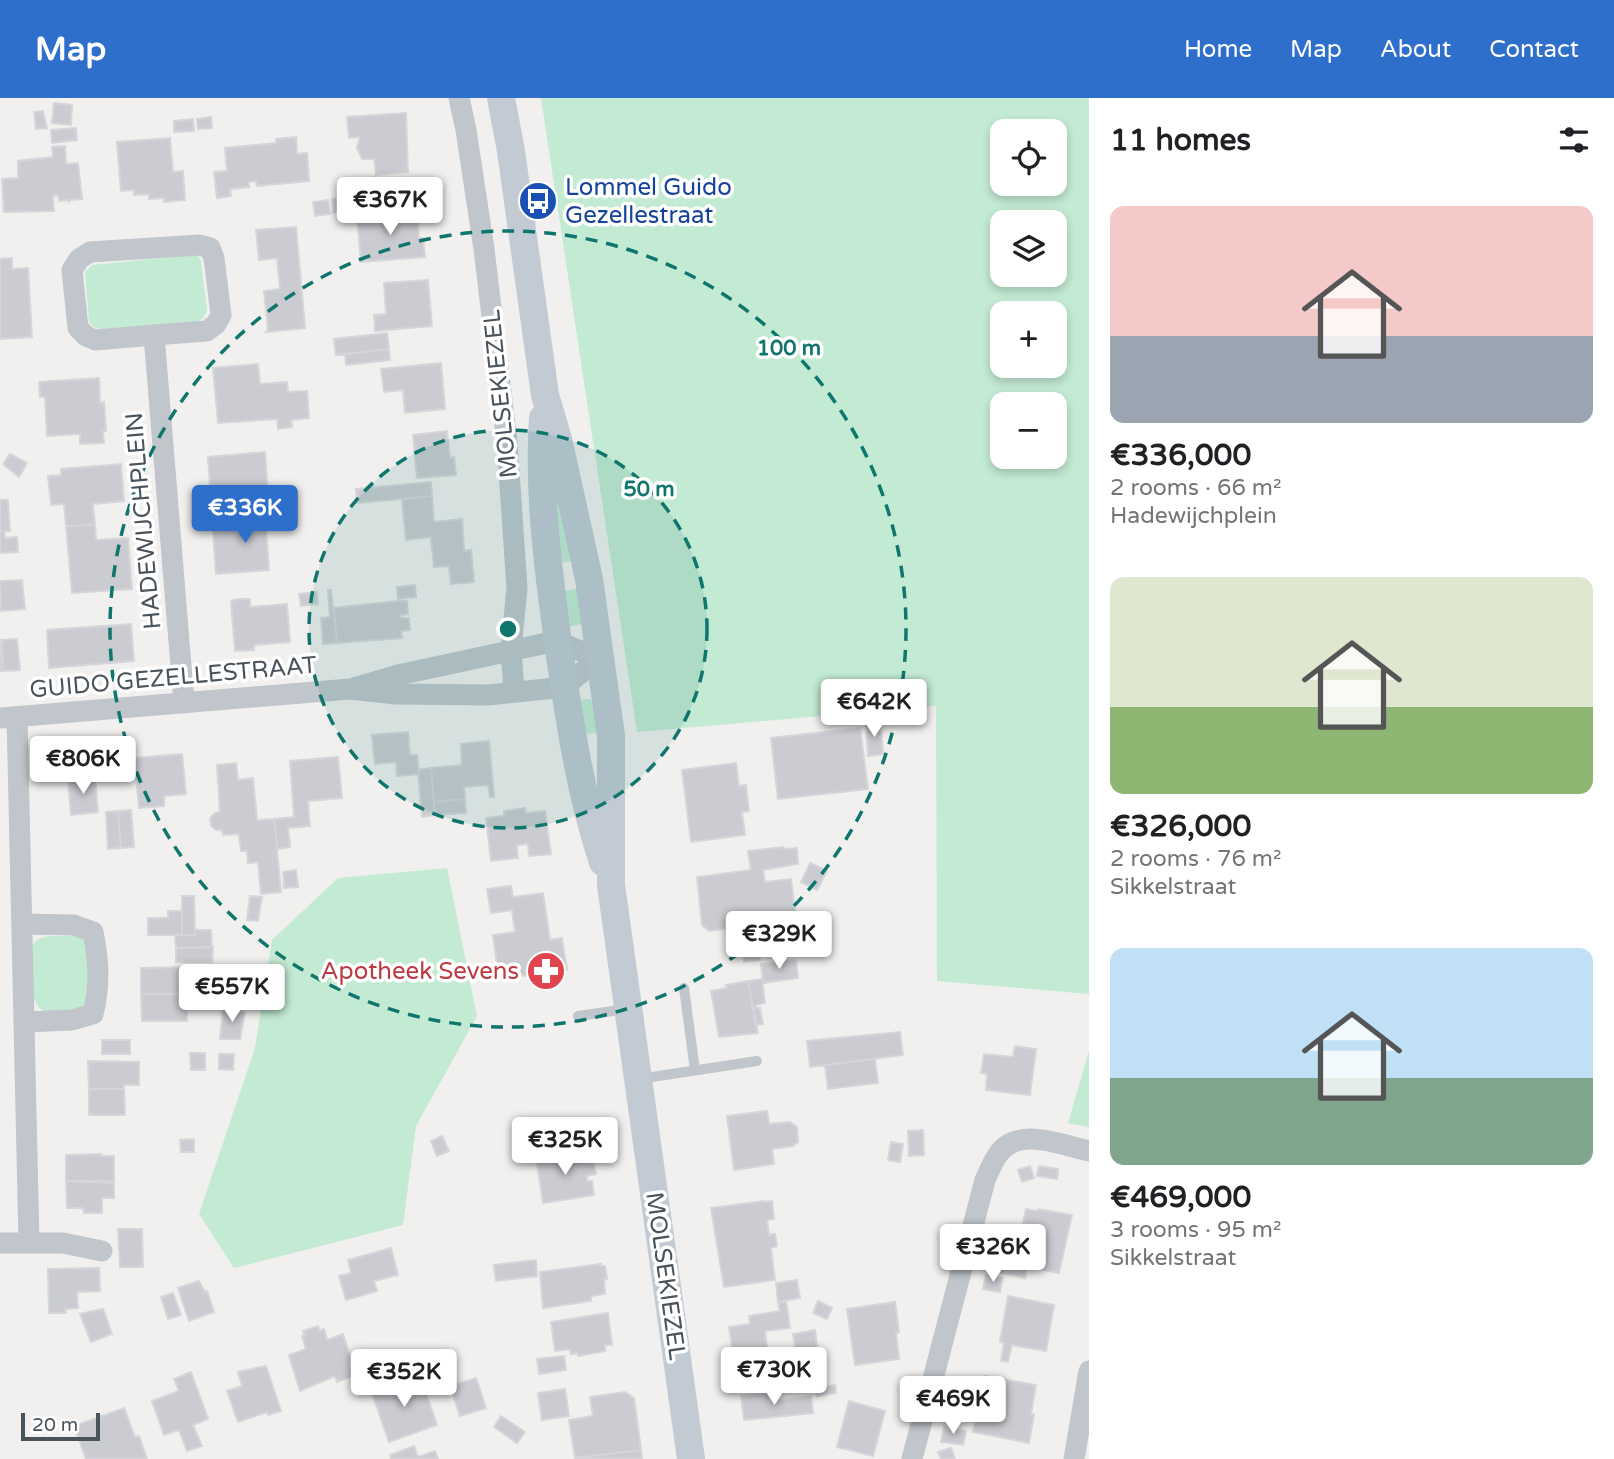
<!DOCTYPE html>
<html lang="en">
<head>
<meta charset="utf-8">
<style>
	:root { --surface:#fff; --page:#f2f2f2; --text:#202124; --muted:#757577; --accent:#2f6fcc }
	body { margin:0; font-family:"Varela Round",sans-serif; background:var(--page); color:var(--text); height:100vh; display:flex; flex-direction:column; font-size:26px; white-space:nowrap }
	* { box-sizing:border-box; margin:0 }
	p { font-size:23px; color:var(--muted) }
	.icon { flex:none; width:38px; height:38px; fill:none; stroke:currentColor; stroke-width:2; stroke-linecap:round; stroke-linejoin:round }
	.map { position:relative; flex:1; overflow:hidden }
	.panel { display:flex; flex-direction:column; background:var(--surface); width:525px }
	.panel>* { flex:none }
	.controls { position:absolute; left:990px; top:21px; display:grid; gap:14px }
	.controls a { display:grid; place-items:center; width:77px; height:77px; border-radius:14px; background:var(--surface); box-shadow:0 4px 10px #0003; font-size:35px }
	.scale { position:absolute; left:21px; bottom:18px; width:79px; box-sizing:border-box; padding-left:7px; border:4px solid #4a525a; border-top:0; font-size:19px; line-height:24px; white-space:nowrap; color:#4a525a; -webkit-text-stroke:5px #fff; paint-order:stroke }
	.price { position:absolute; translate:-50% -60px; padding:0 16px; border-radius:7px; background:#fff; color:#222; font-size:23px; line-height:46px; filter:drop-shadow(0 2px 4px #0008) }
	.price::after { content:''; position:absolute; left:50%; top:42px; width:21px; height:16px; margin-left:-10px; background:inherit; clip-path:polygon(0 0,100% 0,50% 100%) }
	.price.active { background:var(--accent); color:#fff }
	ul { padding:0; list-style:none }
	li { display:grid; align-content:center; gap:14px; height:371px; padding:0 21px }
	li span { display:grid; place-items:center; height:217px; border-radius:14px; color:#555 }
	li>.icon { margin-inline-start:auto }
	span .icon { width:126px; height:126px; fill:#fffc; stroke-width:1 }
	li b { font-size:30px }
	h2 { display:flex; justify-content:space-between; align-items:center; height:84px; padding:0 21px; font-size:30px }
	header { display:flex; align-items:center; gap:42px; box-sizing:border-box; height:98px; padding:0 35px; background:var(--accent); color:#fff }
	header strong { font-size:33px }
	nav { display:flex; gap:38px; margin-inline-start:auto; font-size:24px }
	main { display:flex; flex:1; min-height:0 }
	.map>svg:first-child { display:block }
	.green { fill:#c3ead3; fill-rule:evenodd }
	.building { fill:#cbccd1; stroke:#d4d6da; stroke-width:2 }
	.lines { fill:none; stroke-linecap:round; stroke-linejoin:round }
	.service { stroke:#c0c6cc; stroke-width:10 }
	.minor { stroke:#c0c6cc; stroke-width:21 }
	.secondary { stroke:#c2cad4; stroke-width:28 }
	.ring { fill:none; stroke:#0f766e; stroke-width:3.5; stroke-dasharray:12 9 }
	.labels { text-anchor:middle; stroke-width:7; stroke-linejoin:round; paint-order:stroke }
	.transit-label { font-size:24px; fill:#164399; stroke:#fff; text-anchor:start }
	.street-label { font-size:24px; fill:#4a525a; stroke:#fff }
	.health-label { font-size:24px; fill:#be3a42; stroke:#fff; text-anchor:end }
	.centre { fill:#0f766e; stroke:#fff; stroke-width:3.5 }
	.ring-label { font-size:21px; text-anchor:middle; font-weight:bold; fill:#0f766e; stroke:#fff; stroke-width:7; stroke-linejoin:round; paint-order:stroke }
</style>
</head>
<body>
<header>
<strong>Map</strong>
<nav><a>Home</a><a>Map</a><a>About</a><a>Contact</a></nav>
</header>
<main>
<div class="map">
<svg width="1089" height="1361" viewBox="0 0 1089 1361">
	<rect width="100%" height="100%" fill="#f1f0ef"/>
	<!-- green -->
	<path class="green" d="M541 0H1089V896L937 883 936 608 637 634ZM1003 33H1055V86H1003ZM1003 124H1055V177H1003ZM1055 215V268H1003V215ZM1055 306V359H1003V306Z
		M192 157 198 158 201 163 207 213 203 220 197 224 101 231 93 229 89 224 85 174 92 167Z
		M551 379 576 462 556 466Z
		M581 490 582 526 571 528 568 527 560 494Z
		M584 601H590L595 605 600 634 580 637 579 605Z
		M447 770 477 918 416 1028 403 1127 234 1170 199 1116 255 950 272 842 338 780Z
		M48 838H77L86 843 90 854 87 906C80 913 72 913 62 913 57 913 50 914 45 913 26 908 32 863 32 847L38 841Z
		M1089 953V1029L1068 1025Z"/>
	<!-- building -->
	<path class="building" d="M54 5 72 7 71 27 52 25Z
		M43 13 47 30 36 31 34 14Z
		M406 15 408 74 376 77 374 61H362L357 50 360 39 349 40 347 19Z
		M211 19 212 30 198 31 197 21Z
		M193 21 194 33 174 34V23Z
		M76 30 77 42 52 45 51 32Z
		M296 39 297 56 307 55 309 83 257 88 256 83 248 84 249 89 230 91 231 98 217 100 214 74 227 73 225 50 276 45V41Z
		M170 40 173 74 183 73 185 102 164 104V100L149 101V96L134 97V92L121 93 117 44Z
		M65 48 66 66 78 65 82 101 70 102 69 104 68 102 59 103 58 97 53 98 54 113 4 114 2 81 18 80V63L53 59 52 49Z
		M376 79 378 97 351 99 349 82Z
		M378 97 380 110 333 115 332 101Z
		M328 102 330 116 315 118 313 104Z
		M417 114 419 140H423L425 159 361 164 357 118Z
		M296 129 305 230 266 234 268 232 264 193 280 191 277 160 259 162 256 132Z
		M12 160V171L28 170 32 239 0 241V161Z
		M428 182 432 228 375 233 374 217 386 216 384 185Z
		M387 235 389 251 336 257 334 241Z
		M389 251 390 262 346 267 345 256Z
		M441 265 445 311 405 315 403 292 384 294 381 271Z
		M258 266 260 286 287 284 288 294 307 293 309 320 291 322 292 329 278 331 277 321 218 325 213 270Z
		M99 280 100 305 104 304 106 333H103L104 345 80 346V336L47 338 45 299H40L39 284Z
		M447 333 450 360 454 359 456 377 417 380 413 337Z
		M265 354 268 395 274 394 276 411 251 413 250 398 211 401 208 359Z
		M10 356 27 365 19 379 3 366Z
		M121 366 124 403 93 406 95 427 66 428 64 406 51 407 48 378 61 377V371Z
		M431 384 432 398 357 405 356 391Z
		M432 398 434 424 462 421 464 453 471 452 474 484 451 486 449 468 434 469 431 439 406 442 402 401Z
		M0 402H8L10 433H0Z
		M276 411 277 429 266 430 269 472 216 476 213 433 252 430 251 413Z
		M95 427 96 442 128 440 132 491 72 495 66 428Z
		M0 433H4L5 440 17 439 18 454 0 455Z
		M22 482 25 511 1 513 0 483Z
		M415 487 416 499 398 501 397 489Z
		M328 492H331L337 545 323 546 321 520 330 519Z
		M317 494 318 506 301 508 299 496Z
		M237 501H250V509L287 506 290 544 254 547V552L235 553 231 503Z
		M399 503H407L408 516 400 517 401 520H409L410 532 401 533 402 540 337 545 334 510Z
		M131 526 134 563 49 570 47 532Z
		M17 541 20 572 3 573 2 542Z
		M0 542H2L3 573H0Z
		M880 624 883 656 868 658 866 625Z
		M860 630 868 691 778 701 771 640Z
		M408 634 410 657H417L419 676 397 678 396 664 375 666 372 637Z
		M489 643 494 699H490L488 687 464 689 465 701 434 704 431 670 462 667 461 646Z
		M182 656 186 696 164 698V708L139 710 134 660Z
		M338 659 342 700 308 703 310 728 288 730 290 749 277 751 274 721 294 719 290 663Z
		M236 665 238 682 253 680 257 722 274 721 281 794 261 796 258 764 248 765 247 753H241L239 736 223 737 222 732H216L211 728 210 720 215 715 220 714 217 667Z
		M736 665 739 688 746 687 749 713 742 714 745 737 691 744 682 672Z
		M431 670 435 717 422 719 418 672Z
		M95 679 98 714 71 717 68 681Z
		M465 701 466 715 435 717 434 704Z
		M525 710 526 715 545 713 551 756 529 758 528 746 517 747 518 760 491 763 486 720 504 718V713Z
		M131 712 134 749 121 750 118 713Z
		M118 713 121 750 108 751 106 714Z
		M783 749 784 751 797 750 798 766 763 772 765 784 791 781 796 821 771 824 772 842 740 846 738 829 709 833 702 827 697 779 751 772 748 753Z
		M810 765 827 773 817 792 801 784Z
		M296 772 298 789 284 790 283 774Z
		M511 788 513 799 543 795 550 842 562 840 567 872 499 881 493 837 515 834 512 812 491 815 487 791Z
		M182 798H194L195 837H182Z
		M250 798 262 799 258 823 247 822Z
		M168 813H182V837H148V820H168Z
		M195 832H211L212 849 176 850 175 837H195Z
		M754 846 756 852H758L760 862 744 864 742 848Z
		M213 849 212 864H176V850Z
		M796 862 798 880 763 885 761 866Z
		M188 869V896H141V870Z
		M232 877 247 883 243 894 228 888Z
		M762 881 765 905 756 907V910H760L763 926 756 927 748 883Z
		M748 883 758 935 719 939 711 893 727 890 726 887Z
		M141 896H187V923H142Z
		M223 911 245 914 240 941H220Z
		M900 934 903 957 810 969 807 943Z
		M102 942H130V956H102Z
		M1015 948 1036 951 1030 997 986 992 987 976 981 975 984 956 1013 959Z
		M190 955H205V972H191Z
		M219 956H234L233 972 219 971Z
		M875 961 878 985 828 991 825 967Z
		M88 963 139 964V987H124V991H89Z
		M89 991H124L125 1017H89Z
		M767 1013 769 1026 790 1024 797 1029 798 1044 793 1048 772 1051 774 1066 734 1072 727 1018Z
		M923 1032 924 1057 909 1058 908 1033Z
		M442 1038 449 1053 437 1058 431 1043Z
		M194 1041V1054H181L180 1042Z
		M891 1044 903 1046 900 1064 888 1062Z
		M561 1055V1060L592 1056 596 1076 587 1078V1083H592L594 1097 543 1105 536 1059Z
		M101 1056V1058H114V1083H66V1057Z
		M1030 1068 1034 1080 1022 1084 1018 1072Z
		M1039 1068 1058 1071 1057 1081 1037 1078Z
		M66 1083 114 1085V1100H102V1115H84L83 1110H67Z
		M764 1103V1104L772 1103 774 1121 767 1122 769 1137 775 1136 777 1148 771 1150 775 1182 724 1189 711 1110Z
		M1026 1111 1037 1113 1038 1111 1072 1117 1059 1175 1028 1169 1029 1162 989 1154 991 1143 1031 1151 1035 1127 1023 1125Z
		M118 1131H142L143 1169H120Z
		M391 1150 398 1177 374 1183 377 1193 346 1202 339 1178 351 1175 348 1162Z
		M1000 1159 1028 1164 1025 1180 997 1174Z
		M536 1162 537 1178 496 1183 494 1167Z
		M601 1166V1168H605L607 1181H604L605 1196 591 1198V1203L543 1210 540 1174Z
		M99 1170 100 1193 77 1194 78 1210 65 1211 66 1215H49L48 1171Z
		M986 1177 1002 1180 1000 1194 983 1191Z
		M797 1182 800 1200 778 1204 776 1185Z
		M199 1183 205 1194 207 1193 214 1214 189 1223 178 1190Z
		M173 1195 181 1217 168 1221 161 1199Z
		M1008 1198 1054 1207 1046 1253 1012 1247 1008 1264 1001 1263 1004 1245 1000 1244Z
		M786 1203 790 1230 765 1233 767 1249 733 1254 729 1229 750 1226 749 1218 780 1213 778 1204Z
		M818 1203 832 1210 827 1221 813 1215Z
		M895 1204 899 1234 896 1235 899 1261 855 1267 847 1211Z
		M103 1211 112 1236 91 1244 80 1216Z
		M608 1215 612 1247H605V1253L578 1258 577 1255 571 1256 570 1251 555 1253 551 1224Z
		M318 1228 320 1233 324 1231 327 1242 343 1236 352 1264 349 1265 354 1278 337 1284 335 1278 300 1293 289 1257 306 1251 302 1238 305 1237 303 1233Z
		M815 1232 821 1279 800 1281 793 1236Z
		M564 1258 566 1272 539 1276 537 1261Z
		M266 1268 281 1313 268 1317 267 1314 238 1324 227 1293 242 1288 238 1274Z
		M191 1274 208 1321 193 1327 202 1348 187 1353 179 1332 164 1337 152 1303 179 1293 174 1281Z
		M420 1278 437 1327 389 1344 372 1295Z
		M984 1278 1036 1287 1031 1316 1034 1317 1029 1345 973 1334Z
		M476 1280 486 1310 460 1318 450 1288Z
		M835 1287 836 1295 817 1298 815 1291Z
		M565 1291 569 1318 542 1322 538 1295Z
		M625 1294 634 1300 641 1352 575 1360 569 1322 593 1318 590 1299Z
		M769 1295 770 1303 811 1298 813 1315 744 1322 741 1298Z
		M849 1303 885 1313 873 1358 837 1349Z
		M124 1310 135 1339 139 1338 147 1361H86L74 1328Z
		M501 1318 525 1334 517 1345 494 1329Z
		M944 1328 966 1333 963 1347 941 1344Z
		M414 1348 418 1359 435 1353 438 1361H391L390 1357Z
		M951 1350 955 1361H941L938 1354Z
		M641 1352 642 1361 575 1360Z"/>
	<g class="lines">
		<!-- service -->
		<path class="service" d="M684 890 695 972
			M578 918 627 911
			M639 981 757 963"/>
		<!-- minor -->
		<path class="minor" d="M459 0 466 32 484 151 507 344 517 490 511 551 514 594
			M154 237 95 242 86 238 78 230 72 172 79 161 90 154 199 147 210 150 214 160 221 217 216 226 207 233 154 237 184 605
			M17 619 29 1144
			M0 620 350 591 396 596 489 597 564 589 599 560 558 544 547 545 398 577 350 591
			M22 826 74 827 93 834C99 863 100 887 93 916L72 922 25 924
			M0 1145H63L102 1153
			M912 1361 985 1082C989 1074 992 1065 997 1058 1016 1027 1061 1047 1089 1053
			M1074 1361 1089 1273"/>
		<!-- secondary -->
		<path class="secondary" d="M501 0 511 53 545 297 558 341 589 481 611 638V787L691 1361
			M543 320C538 395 548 470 558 544 569 619 579 692 603 764"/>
	</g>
	<!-- distance rings -->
	<circle cx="508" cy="531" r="199" fill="#0f766e" fill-opacity=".12"/>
	<g class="ring">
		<circle cx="508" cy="531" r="199"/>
		<circle cx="508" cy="531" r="398"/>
	</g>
	<!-- icons -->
	<defs>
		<symbol id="bus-disc" viewBox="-11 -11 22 22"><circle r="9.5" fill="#1a4fb4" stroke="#fff"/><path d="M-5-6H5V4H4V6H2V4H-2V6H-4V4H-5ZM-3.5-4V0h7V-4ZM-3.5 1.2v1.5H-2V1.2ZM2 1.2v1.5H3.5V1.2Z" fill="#fff"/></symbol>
		<symbol id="pharmacy-disc" viewBox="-11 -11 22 22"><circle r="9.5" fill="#e0444e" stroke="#fff"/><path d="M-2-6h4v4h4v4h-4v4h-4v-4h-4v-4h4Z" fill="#fff"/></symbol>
	</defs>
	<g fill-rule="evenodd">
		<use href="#bus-disc" x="516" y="81" width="44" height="44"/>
		<use href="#pharmacy-disc" x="524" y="851" width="44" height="44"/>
	</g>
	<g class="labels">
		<!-- transit labels -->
		<g class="transit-label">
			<text x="565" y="97">Lommel Guido<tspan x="565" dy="28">Gezellestraat</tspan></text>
		</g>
		<!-- street labels -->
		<g class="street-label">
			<text transform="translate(500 296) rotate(-96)" y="8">MOLSEKIEZEL</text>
			<text transform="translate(143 423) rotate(-95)" y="8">HADEWIJCHPLEIN</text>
			<text transform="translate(173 579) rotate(-5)" y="8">GUIDO GEZELLESTRAAT</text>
			<text transform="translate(666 1178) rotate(82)" y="8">MOLSEKIEZEL</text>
		</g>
		<!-- health labels -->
		<g class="health-label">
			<text x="519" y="881">Apotheek Sevens</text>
		</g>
	</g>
	<circle cx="508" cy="531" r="10" class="centre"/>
	<g class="ring-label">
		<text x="789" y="257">100 m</text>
		<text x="649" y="398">50 m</text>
	</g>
</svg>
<div class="controls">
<a><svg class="icon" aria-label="locate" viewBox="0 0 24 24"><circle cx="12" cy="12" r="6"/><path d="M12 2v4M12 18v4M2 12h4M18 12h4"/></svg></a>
<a><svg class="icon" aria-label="layers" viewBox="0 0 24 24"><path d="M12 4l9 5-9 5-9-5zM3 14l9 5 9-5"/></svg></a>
<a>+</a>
<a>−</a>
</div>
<div class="scale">20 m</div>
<b class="price" style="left:390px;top:139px">€367K</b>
<b class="price active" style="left:245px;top:447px">€336K</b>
<b class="price" style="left:874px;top:641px">€642K</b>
<b class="price" style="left:83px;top:698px">€806K</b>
<b class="price" style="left:779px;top:873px">€329K</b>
<b class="price" style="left:232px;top:926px">€557K</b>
<b class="price" style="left:565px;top:1079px">€325K</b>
<b class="price" style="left:993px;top:1186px">€326K</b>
<b class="price" style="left:774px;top:1309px">€730K</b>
<b class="price" style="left:404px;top:1311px">€352K</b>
<b class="price" style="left:953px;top:1338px">€469K</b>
</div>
<section class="panel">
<h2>11 homes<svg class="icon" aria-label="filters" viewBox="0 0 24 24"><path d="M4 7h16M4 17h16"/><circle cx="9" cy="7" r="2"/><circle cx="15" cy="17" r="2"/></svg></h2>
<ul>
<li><span style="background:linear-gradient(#f6c9c9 60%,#9aa5b1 0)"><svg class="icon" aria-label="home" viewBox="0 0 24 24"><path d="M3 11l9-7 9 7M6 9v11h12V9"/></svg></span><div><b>€336,000</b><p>2 rooms · 66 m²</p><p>Hadewijchplein</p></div></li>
<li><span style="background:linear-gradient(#dfe7d0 60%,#8fb573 0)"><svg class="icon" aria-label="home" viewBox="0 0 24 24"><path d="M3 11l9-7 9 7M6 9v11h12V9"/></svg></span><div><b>€326,000</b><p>2 rooms · 76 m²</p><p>Sikkelstraat</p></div></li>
<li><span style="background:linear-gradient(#bfe0f5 60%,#7fa58c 0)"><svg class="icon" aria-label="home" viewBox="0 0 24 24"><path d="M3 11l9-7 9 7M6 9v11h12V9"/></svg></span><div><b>€469,000</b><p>3 rooms · 95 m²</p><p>Sikkelstraat</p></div></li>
</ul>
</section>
</main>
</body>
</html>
